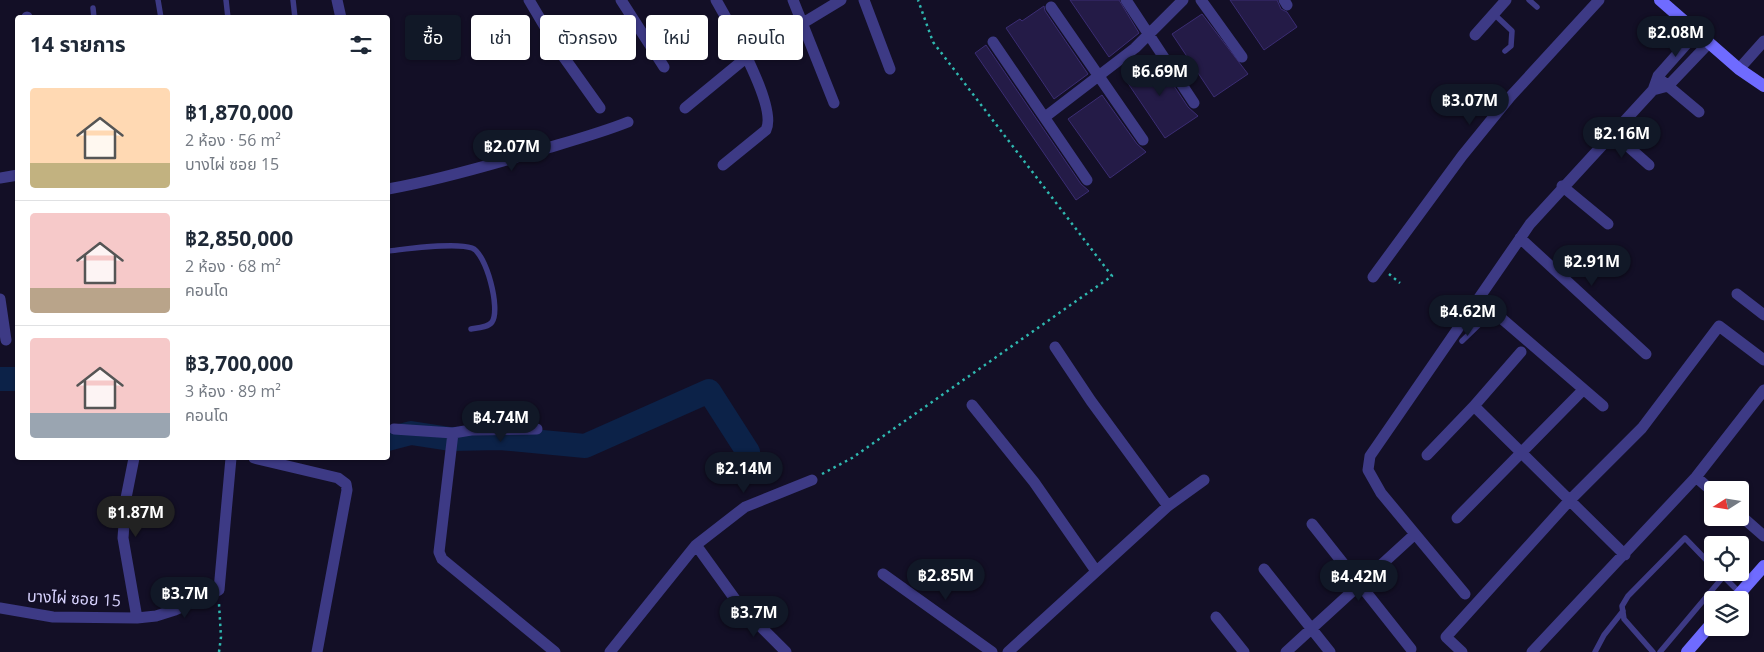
<!DOCTYPE html>
<html lang="th">
<head>
<meta charset="utf-8">
<style>
	:root { --surface:#fff; --page:#f6f6f7; --text:#1f2937; --muted:#747a83; --line:#e0e1e3; --accent:#111827 }
	body { margin:0; font-family:"Open Sans","Noto Sans Thai",sans-serif; background:var(--page); color:var(--text); height:100vh; display:flex; flex-direction:column; font-size:19px; white-space:nowrap }
	* { box-sizing:border-box; margin:0 }
	p { font-size:16px; color:var(--muted) }
	.icon { flex:none; width:28px; height:28px; fill:none; stroke:currentColor; stroke-width:2; stroke-linecap:round; stroke-linejoin:round }
	.map { position:relative; flex:1; overflow:hidden }
	.sheet { position:absolute; left:15px; top:15px; width:375px; height:445px; display:flex; flex-direction:column; background:var(--surface); border-radius:5px; box-shadow:0 1px 4px #0004 }
	.sheet>* { flex:none }
	.banner { position:absolute; left:405px; top:15px; width:475px; height:45px; display:flex; gap:10px }
	.needle { width:32px; rotate:258deg }
	.buttons { position:absolute; left:1704px; top:481px; display:grid; gap:10px }
	.buttons a { display:grid; place-items:center; width:45px; height:45px; border-radius:5px; background:var(--surface); box-shadow:0 1px 4px #0004; font-size:25px }
	.price { position:absolute; translate:-50% -42px; padding:0 11px; border-radius:18px; background:var(--accent); color:#fff; font-size:16px; line-height:32px; filter:drop-shadow(0 1px 2px #0008) }
	.price::after { content:''; position:absolute; left:50%; top:30px; width:15px; height:11px; margin-left:-8px; background:inherit; clip-path:polygon(0 0,100% 0,50% 100%) }
	.price.current { background:#222; color:#fff }
	ul { padding:0; list-style:none }
	li { display:flex; align-items:center; gap:15px; height:125px; padding:0 15px }
	li+li { border-top:1px solid var(--line) }
	li span { display:grid; place-items:center; flex:none; width:140px; height:100px; border-radius:5px; color:#555 }
	li>.icon { margin-inline-start:auto }
	span .icon { width:60px; height:60px; fill:#fffc; stroke-width:1 }
	li b { font-size:21px }
	h2 { display:flex; justify-content:space-between; align-items:center; height:60px; padding:0 15px; font-size:21px }
	.chip { padding:0 18px; border-radius:5px; background:var(--surface); box-shadow:0 1px 4px #0004; font-size:18px; line-height:45px }
	.chip.current { background:var(--accent); color:#fff }
	.map>svg:first-child { display:block }
	.lines { fill:none; stroke-linecap:round; stroke-linejoin:round }
	.river { stroke:#0c2248; stroke-width:24 }
	.building { fill:#241b47; stroke:#3b2d73 }
	.path { stroke:#2fb8b0; stroke-width:2.5; stroke-dasharray:2.5 4; stroke-linecap:butt }
	.lane { stroke:#3d3a85; stroke-width:5.5 }
	.street { stroke:#3d3a85; stroke-width:11 }
	.secondary { stroke:#6f6bff; stroke-width:12 }
	.labels { text-anchor:middle; stroke-width:4; stroke-linejoin:round; paint-order:stroke }
	.street-label { font-size:16px; fill:#d9d4ff; stroke:#130f26 }
</style>
</head>
<body>
<div class="map">
<svg width="1764" height="652" viewBox="0 0 1764 652">
	<rect width="100%" height="100%" fill="#130f26"/>
	<g class="lines">
		<!-- river -->
		<path class="river" d="M0 379H18
			M388 439 411 433 450 439 500 438 585 446 709 391 748 452"/>
	</g>
	<!-- building -->
	<path class="building" d="M1070 0H1119L1139 33 1109 57Z
		M1230 0H1277L1281 9 1287 12 1297 27 1264 50Z
		M1044 6 1045 11 1088 74 1054 99 1006 28 1020 19 1022 21Z
		M1202 14 1248 74 1214 97 1172 34Z
		M986 45 1081 184 1089 191 1076 200 975 53Z
		M1154 56 1188 107 1198 116 1165 138 1123 76Z
		M1102 95 1137 144 1146 152 1110 178 1068 119Z"/>
	<g class="lines">
		<!-- path -->
		<path class="path" d="M1389 274 1400 283
			M822 474 852 458 1112 276 933 42 918 0
			M219 652 221 637 219 604"/>
		<!-- lane -->
		<path class="lane" d="M158 0 161 18
			M226 0 228 18
			M293 0 295 18
			M1529 0 1537 7
			M93 8 94 18
			M1494 14 1512 31 1511 46 1505 51
			M388 251C407 249 455 242 472 248 486 253 501 309 492 322 489 327 477 328 471 329
			M1462 341 1493 311
			M1719 572 1740 593
			M1595 652 1604 635 1623 611
			M1653 652 1624 619 1622 606 1628 596 1685 538 1712 566
			M1660 652 1723 577"/>
		<!-- street -->
		<path class="street" d="M337 0 341 18
			M529 0 558 49 600 108
			M621 0 664 67
			M716 0C729 23 778 107 766 130L723 165
			M793 0 834 103
			M864 0 890 69
			M1126 0 1194 103
			M1201 0 1242 57
			M1284 0 1287 5
			M1051 7 1143 140
			M27 17V18
			M1475 35 1506 0
			M993 42 1087 180
			M1739 69 1764 41
			M1662 81 1699 112
			M1653 90 1668 86 1709 43
			M685 108 747 57 841 0
			M1045 117 1135 48 1183 0
			M1613 133 1649 165
			M0 178 18 175
			M1562 186 1608 224
			M388 189C438 180 487 166 537 151 567 142 598 134 628 122
			M1520 238 1646 354
			M1373 277 1462 156 1510 97 1599 0
			M1737 294 1764 315
			M0 299 6 340
			M1479 299 1603 406
			M1055 347 1091 401 1168 506
			M972 405 1034 482 1096 571
			M1474 406 1521 352
			M394 429 453 433
			M537 429 471 430 453 433 439 552 442 559 555 652
			M1427 455 1474 406 1625 555
			M134 458 126 498 123 538 137 618
			M254 458 338 478 346 484 347 490 317 652
			M1696 477 1712 491
			M1740 515 1764 536
			M1457 518 1580 393
			M1312 524 1411 649
			M696 545 745 507 812 480
			M1264 569 1330 652
			M883 574 992 652
			M1465 594 1381 493 1368 470 1370 456 1530 224 1653 90 1658 76 1697 32
			M0 608 53 617 137 618 156 616 175 610 219 590 231 458
			M1216 617 1244 652
			M610 652 696 545 740 606 786 652
			M1008 652 1168 506 1204 480
			M1286 652 1415 534
			M1462 652 1446 637 1570 500 1642 428 1719 326 1764 360
			M1532 652 1696 477 1764 390"/>
		<!-- secondary -->
		<path class="secondary" d="M1660 0 1739 69 1764 86
			M1734 600 1764 566
			M1687 652 1712 623"/>
	</g>
	<g class="labels">
		<!-- street labels -->
		<g class="street-label">
			<text transform="translate(74 598) rotate(3)" y="6">บางไผ่ ซอย 15</text>
		</g>
	</g>
</svg>
<div class="buttons">
<a><svg class="needle" viewBox="-14 -14 28 28"><path d="M0-13l5 13h-10z" fill="#e53935"/><path d="M0 13l5-13h-10z" fill="#747a83"/></svg></a>
<a><svg class="icon" aria-label="locate" viewBox="0 0 24 24"><circle cx="12" cy="12" r="6"/><path d="M12 2v4M12 18v4M2 12h4M18 12h4"/></svg></a>
<a><svg class="icon" aria-label="layers" viewBox="0 0 24 24"><path d="M12 4l9 5-9 5-9-5zM3 14l9 5 9-5"/></svg></a>
</div>
<b class="price" style="left:1676px;top:58px">฿2.08M</b>
<b class="price" style="left:1160px;top:97px">฿6.69M</b>
<b class="price" style="left:1470px;top:126px">฿3.07M</b>
<b class="price" style="left:1622px;top:159px">฿2.16M</b>
<b class="price" style="left:512px;top:172px">฿2.07M</b>
<b class="price" style="left:1592px;top:287px">฿2.91M</b>
<b class="price" style="left:1468px;top:337px">฿4.62M</b>
<b class="price" style="left:501px;top:443px">฿4.74M</b>
<b class="price" style="left:744px;top:494px">฿2.14M</b>
<b class="price current" style="left:136px;top:538px">฿1.87M</b>
<b class="price" style="left:946px;top:601px">฿2.85M</b>
<b class="price" style="left:1359px;top:602px">฿4.42M</b>
<b class="price" style="left:185px;top:619px">฿3.7M</b>
<b class="price" style="left:754px;top:638px">฿3.7M</b>
<div class="banner">
<a class="chip current">ซื้อ</a>
<a class="chip">เช่า</a>
<a class="chip">ตัวกรอง</a>
<a class="chip">ใหม่</a>
<a class="chip">คอนโด</a>
</div>
<section class="sheet">
<h2>14 รายการ<svg class="icon" aria-label="filters" viewBox="0 0 24 24"><path d="M4 7h16M4 17h16"/><circle cx="9" cy="7" r="2"/><circle cx="15" cy="17" r="2"/></svg></h2>
<ul>
<li><span style="background:linear-gradient(#ffd9b3 75%,#c2b280 0)"><svg class="icon" aria-label="home" viewBox="0 0 24 24"><path d="M3 11l9-7 9 7M6 9v11h12V9"/></svg></span><div><b>฿1,870,000</b><p>2 ห้อง · 56 m²</p><p>บางไผ่ ซอย 15</p></div></li>
<li><span style="background:linear-gradient(#f6c9c9 75%,#b9a48a 0)"><svg class="icon" aria-label="home" viewBox="0 0 24 24"><path d="M3 11l9-7 9 7M6 9v11h12V9"/></svg></span><div><b>฿2,850,000</b><p>2 ห้อง · 68 m²</p><p>คอนโด</p></div></li>
<li><span style="background:linear-gradient(#f6c9c9 75%,#9aa5b1 0)"><svg class="icon" aria-label="home" viewBox="0 0 24 24"><path d="M3 11l9-7 9 7M6 9v11h12V9"/></svg></span><div><b>฿3,700,000</b><p>3 ห้อง · 89 m²</p><p>คอนโด</p></div></li>
</ul>
</section>
</div>
</body>
</html>
